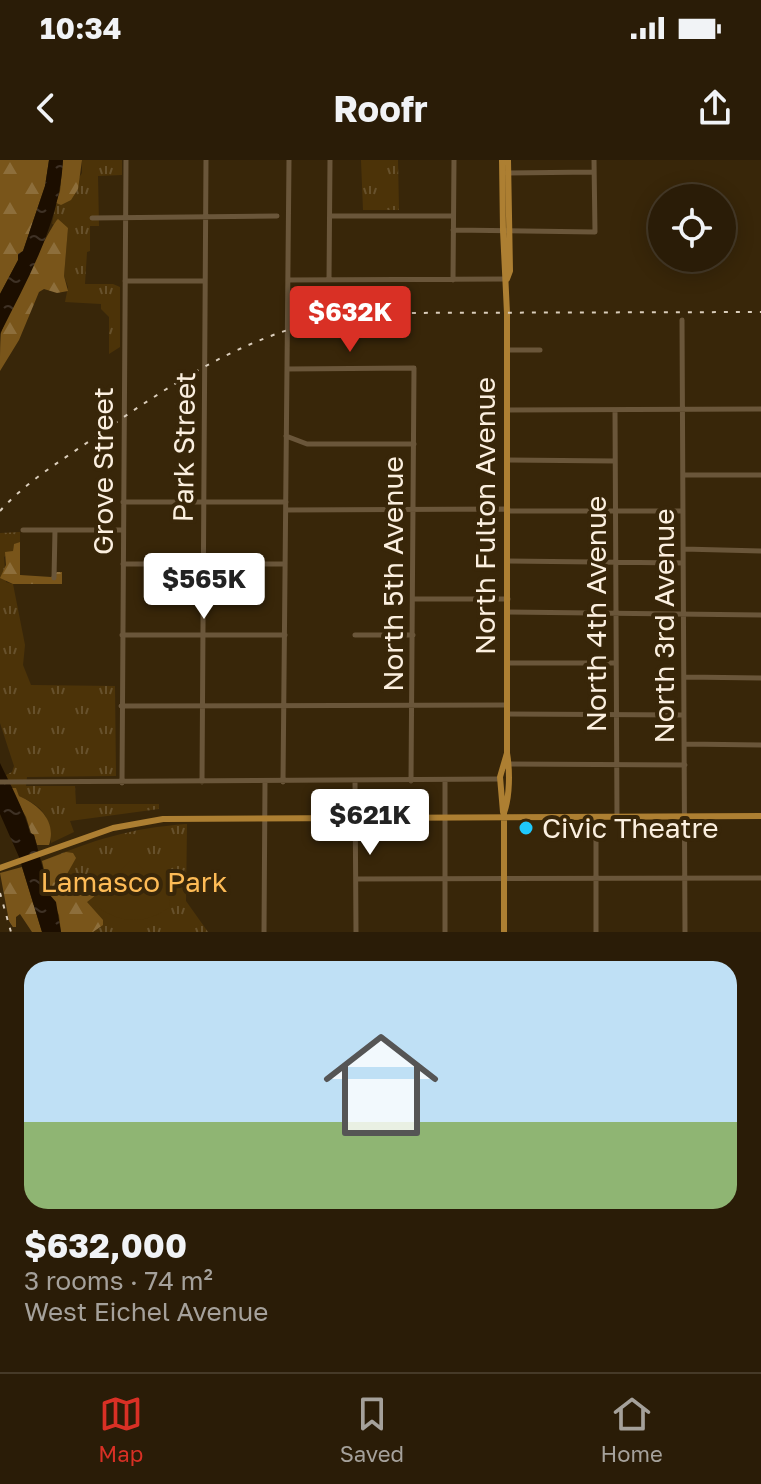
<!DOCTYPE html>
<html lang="en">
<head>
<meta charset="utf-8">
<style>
	:root { --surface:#2a1c07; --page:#322511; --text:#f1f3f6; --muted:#a5a19b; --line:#463a28; --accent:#d93025 }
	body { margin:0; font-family:"Golos Text",sans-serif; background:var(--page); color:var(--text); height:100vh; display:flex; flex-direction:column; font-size:30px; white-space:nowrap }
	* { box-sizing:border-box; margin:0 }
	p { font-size:26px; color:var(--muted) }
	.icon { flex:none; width:44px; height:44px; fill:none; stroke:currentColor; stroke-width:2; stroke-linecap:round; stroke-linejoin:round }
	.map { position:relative; height:772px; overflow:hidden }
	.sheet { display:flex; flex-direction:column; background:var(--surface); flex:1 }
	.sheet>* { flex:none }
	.fabs { position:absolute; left:648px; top:24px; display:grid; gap:16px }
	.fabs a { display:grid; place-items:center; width:88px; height:88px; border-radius:50%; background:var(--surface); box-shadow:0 4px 20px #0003,0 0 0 2px var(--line); font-size:40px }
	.price { position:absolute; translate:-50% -68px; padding:0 18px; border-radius:8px; background:#fff; color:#222; font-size:26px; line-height:52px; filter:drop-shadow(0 2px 4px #0008) }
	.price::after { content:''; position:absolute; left:50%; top:48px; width:24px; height:18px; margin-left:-12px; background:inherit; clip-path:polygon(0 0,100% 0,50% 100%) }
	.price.selected { background:var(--accent); color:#fff }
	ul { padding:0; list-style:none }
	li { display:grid; align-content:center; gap:16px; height:424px; padding:0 24px }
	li+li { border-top:2px solid var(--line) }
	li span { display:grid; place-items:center; height:248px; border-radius:24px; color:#555 }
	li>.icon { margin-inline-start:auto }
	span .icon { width:144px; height:144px; fill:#fffc; stroke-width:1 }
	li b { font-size:34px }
	.status { display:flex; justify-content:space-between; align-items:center; height:56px; padding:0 40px; background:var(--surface); direction:ltr }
	.status svg { height:22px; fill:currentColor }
	header { display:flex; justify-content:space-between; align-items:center; height:104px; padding:0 24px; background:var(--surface); font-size:36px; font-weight:700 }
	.tabs { display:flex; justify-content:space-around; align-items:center; height:112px; border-top:2px solid var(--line); background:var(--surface); font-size:22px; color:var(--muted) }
	.tabs a { display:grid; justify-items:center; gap:4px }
	.tabs .selected { color:var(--accent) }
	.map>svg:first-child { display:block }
	.grass { fill:url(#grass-tufts) }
	.forest { fill:url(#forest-firs) }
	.garden { fill:#4c3308 }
	.water { fill:url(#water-ripples) }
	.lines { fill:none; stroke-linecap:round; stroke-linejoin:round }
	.minor { stroke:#6a563a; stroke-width:5 }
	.major { stroke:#ad7f32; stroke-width:6 }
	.rail { stroke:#dacdbb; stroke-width:2; stroke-dasharray:4 8; stroke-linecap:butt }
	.poi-dot { fill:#1fc9fd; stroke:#382609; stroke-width:3 }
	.labels { text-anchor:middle; stroke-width:8; stroke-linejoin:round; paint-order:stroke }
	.street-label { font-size:28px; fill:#fbefdf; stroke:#382609 }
	.poi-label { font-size:28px; fill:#fbefdf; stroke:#382609; text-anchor:start }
	.park-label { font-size:28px; fill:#fdbb56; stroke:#382609 }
</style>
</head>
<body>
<div class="status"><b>10:34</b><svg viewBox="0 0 49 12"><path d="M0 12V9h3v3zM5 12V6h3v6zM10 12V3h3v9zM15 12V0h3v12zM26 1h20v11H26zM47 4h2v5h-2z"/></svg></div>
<header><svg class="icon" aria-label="back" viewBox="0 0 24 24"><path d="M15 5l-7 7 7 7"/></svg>Roofr<svg class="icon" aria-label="share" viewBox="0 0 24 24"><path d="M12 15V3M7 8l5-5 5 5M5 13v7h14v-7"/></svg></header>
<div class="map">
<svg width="761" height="772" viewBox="0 0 761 772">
	<defs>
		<pattern id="grass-tufts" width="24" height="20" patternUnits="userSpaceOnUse" patternTransform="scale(2)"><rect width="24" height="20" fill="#4c3308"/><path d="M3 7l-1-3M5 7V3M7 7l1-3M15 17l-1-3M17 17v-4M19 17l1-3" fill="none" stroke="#67512c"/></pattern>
		<pattern id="forest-firs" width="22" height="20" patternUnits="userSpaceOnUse" patternTransform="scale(2)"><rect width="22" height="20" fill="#79551a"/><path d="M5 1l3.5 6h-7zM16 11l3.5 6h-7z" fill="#8d6e3b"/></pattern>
		<pattern id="water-ripples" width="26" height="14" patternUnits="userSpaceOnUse" patternTransform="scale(2)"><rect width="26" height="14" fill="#1c0e00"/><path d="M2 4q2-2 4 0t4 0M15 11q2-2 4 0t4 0" fill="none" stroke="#3e3125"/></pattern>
	</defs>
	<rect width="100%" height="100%" fill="#382609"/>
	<!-- grass -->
	<path class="grass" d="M82 0H122V15L98 16 99 66H90V91L87 92 85 124H113L120 127V187L109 194V157L101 149V144L65 142 68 127 64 116 68 68 52 64 56 43 61 45 82 13Z
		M361 0H398L399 50H363Z
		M20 372V382L14 384 13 391 4 397 6 422 13 424 25 485 23 505 31 525 115 526 116 616 27 617 26 626H75L76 644H159V649L70 661 74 672 51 683C50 655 43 647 19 636L16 628H10L6 615 12 612 14 606 0 563V373Z
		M187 664 186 741 208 772H61L42 701C94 680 130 668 187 664Z"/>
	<!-- forest -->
	<path class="forest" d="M0 0H49L45 26 23 91 0 134Z
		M63 0H82L78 29 71 40 61 45 56 43 60 31Z
		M58 59 68 68 64 116 68 131 57 133 44 129 39 132 19 180 0 211C0 199 0 184 1 173 5 159 51 64 58 59Z
		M20 382V415L51 417 57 412H62V424H13L0 418 6 405 5 392 13 391 14 384Z
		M10 628H16L19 636C39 645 57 661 49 685H37L34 675 31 673 26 657Z
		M66 692 73 693 76 698 67 714 73 731 97 730 96 735 87 742 103 760V765L93 772H61L59 755 50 735 42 701Z
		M22 707 42 772H32L20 754 16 757V767H13L9 761 0 713Z"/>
	<!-- garden -->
	<path class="garden" d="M130 701H135L152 718 155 716 168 731 170 747C142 767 115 763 90 741Z"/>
	<!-- water -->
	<path class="water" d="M49 0H63C60 63 28 118 0 174V134L18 100V94L23 91 45 26Z
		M0 603C10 624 25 651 30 673L34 675 50 735 56 742 61 772H42L19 697 0 654Z"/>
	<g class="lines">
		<!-- minor -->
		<path class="minor" d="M507 13 594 12
			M330 56H453
			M92 58 277 56
			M453 70 595 72 594 0
			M288 120 506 119
			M329 120 330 0
			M453 120 454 0
			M125 121H205
			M682 160 685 772
			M507 190H540
			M287 209 414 208 411 621
			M508 250 761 249
			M615 250 617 657
			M286 276 307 284H414
			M508 300 615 301
			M683 315H761
			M123 342H286
			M286 350 508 349
			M508 351H683
			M23 370H122
			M683 389 761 391
			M508 401 683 403
			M123 404H285
			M54 418 55 370
			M413 439H508
			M507 452 761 455
			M122 475H285
			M355 475H413
			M507 503H616
			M685 517 761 518
			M121 546 507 545
			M507 554 684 555
			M685 584 761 585
			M509 604 685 605
			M445 620V772
			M355 621 356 772
			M0 622 500 619
			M202 622 206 0
			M283 622 289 0
			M122 623 126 0
			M356 719 761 718
			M264 772 265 622
			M596 772V658"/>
		<!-- major -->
		<path class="major" d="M502 0 503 70 507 153V593C510 611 510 636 504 653V772
			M507 119 510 111 508 0
			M503 652 500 617 507 593
			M0 708 113 668 163 659 761 656"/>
		<!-- rail -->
		<path class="rail" d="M0 351C26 322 59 302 91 280 177 219 268 159 376 153L761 152
			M0 733 11 772"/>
	</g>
	<!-- markers -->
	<circle class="poi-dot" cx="526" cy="668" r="8"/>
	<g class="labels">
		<!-- street labels -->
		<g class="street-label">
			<text transform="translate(184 287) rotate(-89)" y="10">Park Street</text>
			<text transform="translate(103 311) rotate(-90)" y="10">Grove Street</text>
			<text transform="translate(485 356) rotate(-90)" y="10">North Fulton Avenue</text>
			<text transform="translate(393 414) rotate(-90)" y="10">North 5th Avenue</text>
			<text transform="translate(596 454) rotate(-90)" y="10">North 4th Avenue</text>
			<text transform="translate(664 466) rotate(-90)" y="10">North 3rd Avenue</text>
		</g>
		<!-- poi labels -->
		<g class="poi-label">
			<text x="542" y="678">Civic Theatre</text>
		</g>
		<!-- park labels -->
		<g class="park-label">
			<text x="134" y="732">Lamasco Park</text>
		</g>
	</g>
</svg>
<div class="fabs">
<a><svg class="icon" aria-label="locate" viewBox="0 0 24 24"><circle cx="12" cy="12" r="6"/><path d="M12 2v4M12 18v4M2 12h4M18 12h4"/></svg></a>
</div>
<b class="price selected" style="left:350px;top:194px">$632K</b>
<b class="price" style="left:204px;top:461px">$565K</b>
<b class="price" style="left:370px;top:697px">$621K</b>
</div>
<section class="sheet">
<ul>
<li><span style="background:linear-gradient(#bfe0f5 65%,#8fb573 0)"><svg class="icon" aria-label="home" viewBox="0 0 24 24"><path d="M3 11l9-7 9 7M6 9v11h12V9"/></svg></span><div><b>$632,000</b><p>3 rooms · 74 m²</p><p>West Eichel Avenue</p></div></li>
</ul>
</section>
<nav class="tabs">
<a class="selected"><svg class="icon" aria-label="map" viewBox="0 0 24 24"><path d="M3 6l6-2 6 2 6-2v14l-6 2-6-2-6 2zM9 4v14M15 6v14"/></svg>Map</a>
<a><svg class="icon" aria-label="saved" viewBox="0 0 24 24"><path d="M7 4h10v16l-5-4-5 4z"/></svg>Saved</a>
<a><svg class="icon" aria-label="home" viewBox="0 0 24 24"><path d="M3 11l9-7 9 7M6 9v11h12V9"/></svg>Home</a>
</nav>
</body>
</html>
